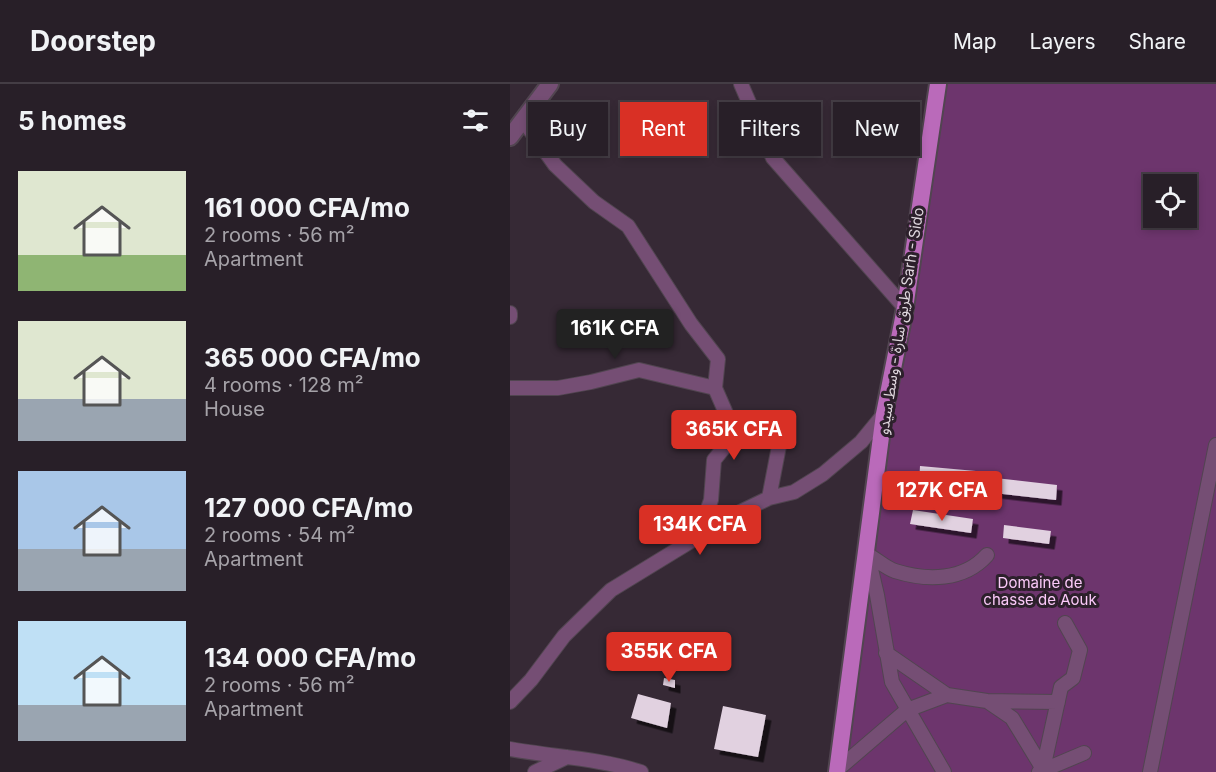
<!DOCTYPE html>
<html lang="en">
<head>
<meta charset="utf-8">
<style>
	:root { --surface:#281f28; --page:#342c34; --text:#f1f3f6; --muted:#a5a2a8; --line:#443d45; --accent:#d93025 }
	body { margin:0; font-family:Inter,"Noto Sans Arabic",sans-serif; background:var(--page); color:var(--text); height:100vh; display:flex; flex-direction:column; font-size:22px; white-space:nowrap }
	* { box-sizing:border-box; margin:0 }
	p { font-size:20px; color:var(--muted) }
	.icon { flex:none; width:33px; height:33px; fill:none; stroke:currentColor; stroke-width:2; stroke-linecap:round; stroke-linejoin:round }
	.map { position:relative; flex:1; overflow:hidden }
	.side { display:flex; flex-direction:column; background:var(--surface); width:510px }
	.side>* { flex:none }
	.top-card { position:absolute; left:18px; top:18px; width:570px; height:54px; display:flex; gap:12px }
	.fabs { position:absolute; left:633px; top:90px; display:grid; gap:12px }
	.fabs a { display:grid; place-items:center; width:54px; height:54px; border-radius:0px; background:var(--surface); box-shadow:0 3px 9px #0003,0 0 0 2px var(--line); font-size:30px }
	.price { position:absolute; translate:-50% -51px; padding:0 14px; border-radius:6px; background:var(--accent); color:#fff; font-size:20px; line-height:39px; filter:drop-shadow(0 2px 3px #0008) }
	.price::after { content:''; position:absolute; left:50%; top:36px; width:18px; height:14px; margin-left:-9px; background:inherit; clip-path:polygon(0 0,100% 0,50% 100%) }
	.price.on { background:#222; color:#fff }
	ul { padding:0; list-style:none }
	li { display:flex; align-items:center; gap:18px; height:150px; padding:0 18px }
	li span { display:grid; place-items:center; flex:none; width:168px; height:120px; border-radius:0px; color:#555 }
	li>.icon { margin-inline-start:auto }
	span .icon { width:72px; height:72px; fill:#fffc; stroke-width:1 }
	li b { font-size:26px }
	h2 { display:flex; justify-content:space-between; align-items:center; height:72px; padding:0 18px; font-size:26px }
	.tag { padding:0 21px; border-radius:0px; background:var(--surface); box-shadow:0 3px 9px #0003,0 0 0 2px var(--line); font-size:21px; line-height:54px }
	.tag.on { background:var(--accent); color:#fff }
	header { display:flex; align-items:center; gap:36px; box-sizing:border-box; height:84px; padding:0 30px; background:var(--surface); border-bottom:2px solid var(--line) }
	header strong { font-size:28px }
	nav { display:flex; gap:33px; margin-inline-start:auto; font-size:21px }
	main { display:flex; flex:1; min-height:0 }
	.map>svg:first-child { display:block }
	.green { fill:#6d356d; fill-rule:evenodd }
	.building { fill:#e1d1e0; filter:url(#shadow) }
	.lines { fill:none; stroke-linecap:round; stroke-linejoin:round }
	.minor-casing { stroke:#514550; stroke-width:16 }
	.tertiary-casing { stroke:#514550; stroke-width:20 }
	.primary-casing { stroke:#514550; stroke-width:20 }
	.minor { stroke:#754e74; stroke-width:14 }
	.tertiary { stroke:#754e74; stroke-width:16 }
	.primary { stroke:#ba6aba; stroke-width:16 }
	.labels { text-anchor:middle; stroke-width:6; stroke-linejoin:round; paint-order:stroke }
	.street-label { font-size:15px; fill:#dfd7de; stroke:#2c202b }
	.park-label { font-size:15px; fill:#fbc9f9; stroke:#2c202b }
</style>
</head>
<body>
<header>
<strong>Doorstep</strong>
<nav><a>Map</a><a>Layers</a><a>Share</a></nav>
</header>
<main>
<section class="side">
<h2>5 homes<svg class="icon" aria-label="filters" viewBox="0 0 24 24"><path d="M4 7h16M4 17h16"/><circle cx="9" cy="7" r="2"/><circle cx="15" cy="17" r="2"/></svg></h2>
<ul>
<li><span style="background:linear-gradient(#dfe7d0 70%,#8fb573 0)"><svg class="icon" aria-label="home" viewBox="0 0 24 24"><path d="M3 11l9-7 9 7M6 9v11h12V9"/></svg></span><div><b>161 000 CFA/mo</b><p>2 rooms · 56 m²</p><p>Apartment</p></div></li>
<li><span style="background:linear-gradient(#dfe7d0 65%,#9aa5b1 0)"><svg class="icon" aria-label="home" viewBox="0 0 24 24"><path d="M3 11l9-7 9 7M6 9v11h12V9"/></svg></span><div><b>365 000 CFA/mo</b><p>4 rooms · 128 m²</p><p>House</p></div></li>
<li><span style="background:linear-gradient(#a9c7e8 65%,#9aa5b1 0)"><svg class="icon" aria-label="home" viewBox="0 0 24 24"><path d="M3 11l9-7 9 7M6 9v11h12V9"/></svg></span><div><b>127 000 CFA/mo</b><p>2 rooms · 54 m²</p><p>Apartment</p></div></li>
<li><span style="background:linear-gradient(#bfe0f5 70%,#9aa5b1 0)"><svg class="icon" aria-label="home" viewBox="0 0 24 24"><path d="M3 11l9-7 9 7M6 9v11h12V9"/></svg></span><div><b>134 000 CFA/mo</b><p>2 rooms · 56 m²</p><p>Apartment</p></div></li>
</ul>
</section>
<div class="map">
<svg width="706" height="688" viewBox="0 0 706 688">
	<defs>
		<filter id="shadow"><feDropShadow dx="5.5" dy="5.5" stdDeviation="0" flood-color="#0009"/></filter>
	</defs>
	<rect width="100%" height="100%" fill="#362935"/>
	<!-- green -->
	<path class="green" d="M428 0H706V688H327ZM644 100H676V134H644Z"/>
	<!-- building -->
	<path class="building" d="M410 382 466 387 464 405 409 399Z
		M485 394 547 401 546 416 484 409Z
		M403 426 463 435 461 449 400 440Z
		M494 441 541 447 539 460 493 454Z
		M154 594 165 596V604L153 601Z
		M128 610 161 619 157 644 121 634Z
		M213 622 256 631 248 673 204 665Z"/>
	<g class="lines">
		<defs>
			<path id="minor" d="M231 0 263 74 395 224
				M13 36 45 81 84 118 118 142 181 240 208 275 205 304 225 350 204 376 201 416 187 455
				M0 229V233
				M0 304H48L81 298 129 286 205 304
				M259 414 270 357
				M357 470C366 475 376 484 385 487 417 497 454 497 477 471
				M358 472 367 511 382 598 434 688
				M376 569 437 611 477 617 548 618
				M477 617 502 634 533 685
				M0 618 21 596 54 552 101 506 222 432 259 414 284 408 313 390 351 358 374 330
				M0 665C44 673 88 674 131 688
				M533 685 551 603 563 594 570 566 555 539
				M327 686 397 626 437 611
				M25 688 57 673
				M529 688 574 669
				M640 688 706 361"/>
			<path id="tertiary" d="M0 53 40 0"/>
			<path id="primary" d="M327 688 374 330 395 224 428 0"/>
		</defs>
		<!-- minor casing -->
		<use href="#minor" class="minor-casing"/>
		<!-- tertiary casing -->
		<use href="#tertiary" class="tertiary-casing"/>
		<!-- primary casing -->
		<use href="#primary" class="primary-casing"/>
		<!-- minor -->
		<use href="#minor" class="minor"/>
		<!-- tertiary -->
		<use href="#tertiary" class="tertiary"/>
		<!-- primary -->
		<use href="#primary" class="primary"/>
	</g>
	<g class="labels">
		<!-- street labels -->
		<g class="street-label">
			<text transform="translate(391 237) rotate(-81)" y="5">طريق سارة - وسط سيدو Sarh - Sido</text>
		</g>
		<!-- park labels -->
		<g class="park-label">
			<text x="530" y="504">Domaine de<tspan x="530" dy="17">chasse de Aouk</tspan></text>
		</g>
	</g>
</svg>
<div class="fabs">
<a><svg class="icon" aria-label="locate" viewBox="0 0 24 24"><circle cx="12" cy="12" r="6"/><path d="M12 2v4M12 18v4M2 12h4M18 12h4"/></svg></a>
</div>
<b class="price on" style="left:105px;top:276px">161K CFA</b>
<b class="price" style="left:224px;top:377px">365K CFA</b>
<b class="price" style="left:432px;top:438px">127K CFA</b>
<b class="price" style="left:190px;top:472px">134K CFA</b>
<b class="price" style="left:159px;top:599px">355K CFA</b>
<div class="top-card">
<a class="tag">Buy</a>
<a class="tag on">Rent</a>
<a class="tag">Filters</a>
<a class="tag">New</a>
</div>
</div>
</main>
</body>
</html>
